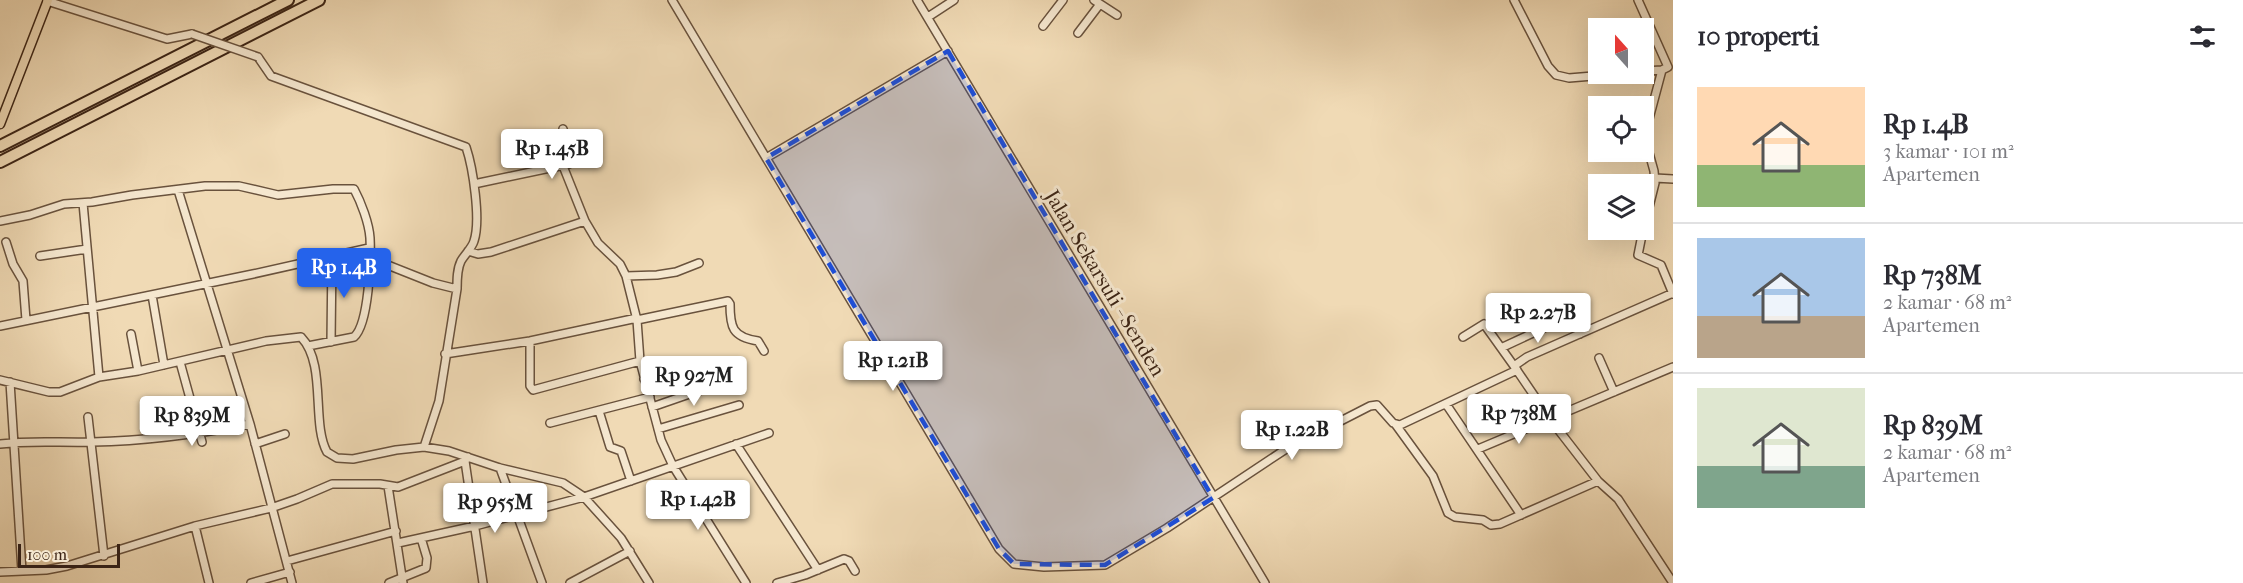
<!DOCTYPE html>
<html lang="id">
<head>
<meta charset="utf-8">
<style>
	:root { --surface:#fff; --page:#f2f2f3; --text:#2b2b33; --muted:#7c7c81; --line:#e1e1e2; --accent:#2563eb }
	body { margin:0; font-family:"IM FELL French Canon",serif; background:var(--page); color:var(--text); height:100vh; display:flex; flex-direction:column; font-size:22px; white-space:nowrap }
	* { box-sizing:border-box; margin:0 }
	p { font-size:20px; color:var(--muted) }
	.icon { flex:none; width:33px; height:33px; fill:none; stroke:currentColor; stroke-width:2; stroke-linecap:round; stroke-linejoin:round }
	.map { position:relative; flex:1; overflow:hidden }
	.panel { display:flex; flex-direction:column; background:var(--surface); width:570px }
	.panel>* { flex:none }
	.needle { width:39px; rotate:339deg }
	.fabs { position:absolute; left:1588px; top:18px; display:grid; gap:12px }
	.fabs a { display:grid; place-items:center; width:66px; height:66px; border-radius:0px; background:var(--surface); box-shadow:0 6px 24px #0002; font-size:30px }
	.scale { position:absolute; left:18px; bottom:15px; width:102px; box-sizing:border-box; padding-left:6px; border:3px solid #3c2415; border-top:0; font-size:16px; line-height:21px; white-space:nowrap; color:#3c2415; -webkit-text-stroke:4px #f5e7cf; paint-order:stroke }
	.price { position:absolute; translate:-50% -51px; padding:0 14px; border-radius:6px; background:#fff; color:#222; font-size:20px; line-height:39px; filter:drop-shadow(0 2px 3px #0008) }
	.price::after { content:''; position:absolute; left:50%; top:36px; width:18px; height:14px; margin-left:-9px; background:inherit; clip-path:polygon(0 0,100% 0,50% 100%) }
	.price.current { background:var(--accent); color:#fff }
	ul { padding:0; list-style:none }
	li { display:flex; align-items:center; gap:18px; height:150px; padding:0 24px }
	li+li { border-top:2px solid var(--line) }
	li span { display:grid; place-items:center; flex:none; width:168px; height:120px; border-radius:0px; color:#555 }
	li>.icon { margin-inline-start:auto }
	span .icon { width:72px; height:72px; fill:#fffc; stroke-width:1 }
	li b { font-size:26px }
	h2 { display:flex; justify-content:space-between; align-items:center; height:72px; padding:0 24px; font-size:26px }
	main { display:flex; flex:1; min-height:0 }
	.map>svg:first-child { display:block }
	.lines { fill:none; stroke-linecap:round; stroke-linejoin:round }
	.minor-casing { stroke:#69523d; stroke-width:10 }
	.major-casing { stroke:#3c2415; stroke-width:11 }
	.highway-casing { stroke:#3c2415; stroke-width:14 }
	.minor { stroke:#f5e7cf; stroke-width:7 }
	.major { stroke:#f0dab5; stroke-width:8 }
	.highway { stroke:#f0dab5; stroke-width:10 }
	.minor-bridge-casing { stroke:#69523d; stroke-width:10; stroke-linecap:butt }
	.minor-bridge { stroke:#f5e7cf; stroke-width:7 }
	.marked { fill:#1d4ed8; fill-opacity:0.2; stroke:#1d4ed8; stroke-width:4.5; stroke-dasharray:12 8; stroke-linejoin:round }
	.labels { text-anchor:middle; stroke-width:6; stroke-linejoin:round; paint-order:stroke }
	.street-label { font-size:21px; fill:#3c2415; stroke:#f5e7cf }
</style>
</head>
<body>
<main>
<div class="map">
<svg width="1673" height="583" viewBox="0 0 1673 583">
	<rect width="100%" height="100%" fill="#f0dab5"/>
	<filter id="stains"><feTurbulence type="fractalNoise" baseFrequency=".00333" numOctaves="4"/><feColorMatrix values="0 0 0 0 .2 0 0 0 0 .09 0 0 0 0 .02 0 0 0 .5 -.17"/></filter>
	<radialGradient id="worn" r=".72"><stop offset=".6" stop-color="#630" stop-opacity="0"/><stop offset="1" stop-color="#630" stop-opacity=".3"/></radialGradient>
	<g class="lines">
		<defs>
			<path id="minor" d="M672 0 999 549 1014 564 1044 567 1105 565 1167 528 1286 449 1370 406 1377 405 1393 423 1400 425 1517 370
				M917 0 1265 583
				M1094 0 1117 15
				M1514 0 1548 66 1556 75 1569 78 1617 74
				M1638 0 1668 67 1662 70 1646 130V142L1654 171 1655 183 1644 227
				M47 1 167 39 192 34
				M928 17 954 0
				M1043 26 1063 0
				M1078 33 1100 4
				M258 57 271 76 466 147C473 168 481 220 474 241 472 248 465 254 461 261 457 269 457 279 457 289L439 401 424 447
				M1644 71 1662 70
				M766 158 948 51
				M563 166 585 221 598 243 620 264 626 276 637 320 640 361 661 440 673 466 746 583
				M1655 178 1673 179
				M474 184 569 164 571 159 563 129
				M178 190 250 424 292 583
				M83 203 99 377
				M0 221 30 215 64 204 92 202 132 195 205 186H239L278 195 333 189H354C361 202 369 223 370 238 371 259 369 324 354 337L308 346
				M1643 230 1638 255 1661 265 1673 294
				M6 242 13 264 23 281 26 320
				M468 251 478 254 491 252 585 221
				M40 256 87 249
				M370 258 433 283 457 289
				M626 276 657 275 676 272 699 263
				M1673 293 1527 357 1514 366 1550 419 1598 481 1618 499 1673 583
				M152 295 164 365
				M1567 301 1580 334
				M637 320 728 301 730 304C730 327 732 337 758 341L764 351
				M0 326 253 274 369 248
				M131 334 138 371
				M1463 337 1484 324 1514 366
				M530 341V386L533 390 640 361
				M331 342 332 256
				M1503 347 1563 319
				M445 354 530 341 637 318
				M1599 358 1614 392
				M180 362 202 442
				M644 379 694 361
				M0 380 49 392H60L99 377 138 371 266 341 301 337C327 364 311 423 327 452L337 458 353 459 396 450 424 447 449 451 500 468 563 483 584 497 621 538 649 583
				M10 382 22 571
				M1446 404 1521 515
				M652 407 727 381
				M599 411 610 447 621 451 631 481
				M88 417 104 556
				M550 423 650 397
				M1396 425 1433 476 1448 513 1455 517 1483 520 1491 525 1500 524 1598 481
				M658 429 739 405
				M0 444C31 440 62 443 93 442 146 441 198 434 250 424
				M255 444 285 434
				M736 444 818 570
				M1478 449 1673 367
				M465 461 483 583
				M500 468 542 583
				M388 486 403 583
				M195 526 209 583
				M398 543 475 526 584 497 769 433
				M287 561 396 531
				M0 572 46 570 67 566 195 526 271 508 297 499 332 484H380L398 487 465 461 468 457
				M251 583 290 572
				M389 583 426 568 427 558 421 538
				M570 583 630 551
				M777 583 805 575 844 559 849 561 855 571"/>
			<path id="major" d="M0 124 48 0"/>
			<path id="highway" d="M0 146 288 0
				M0 162 319 0"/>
		</defs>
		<!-- minor casing -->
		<use href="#minor" class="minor-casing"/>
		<!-- major casing -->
		<use href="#major" class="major-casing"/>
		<!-- highway casing -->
		<use href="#highway" class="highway-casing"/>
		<!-- minor -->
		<use href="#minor" class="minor"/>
		<!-- major -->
		<use href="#major" class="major"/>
		<!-- highway -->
		<use href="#highway" class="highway"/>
		<defs>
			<path id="minor-bridge" d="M192 34 258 57"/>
		</defs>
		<!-- minor-bridge casing -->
		<use href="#minor-bridge" class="minor-bridge-casing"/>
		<!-- minor-bridge -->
		<use href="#minor-bridge" class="minor-bridge"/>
	</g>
	<!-- marked area -->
	<path class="marked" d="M948 51 1213 498 1105 565 1014 564 999 549 766 158Z"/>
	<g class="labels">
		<!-- street labels -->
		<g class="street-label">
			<text transform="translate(1105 283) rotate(59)" y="7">Jalan Sekarsuli - Senden</text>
		</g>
	</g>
	<rect width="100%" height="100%" filter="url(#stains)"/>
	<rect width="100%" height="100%" fill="url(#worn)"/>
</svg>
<div class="fabs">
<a><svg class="needle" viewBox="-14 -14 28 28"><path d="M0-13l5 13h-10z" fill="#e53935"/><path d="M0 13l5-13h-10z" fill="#7c7c81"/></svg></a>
<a><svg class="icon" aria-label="locate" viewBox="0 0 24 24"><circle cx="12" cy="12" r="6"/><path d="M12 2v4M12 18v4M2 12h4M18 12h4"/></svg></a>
<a><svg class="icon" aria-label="layers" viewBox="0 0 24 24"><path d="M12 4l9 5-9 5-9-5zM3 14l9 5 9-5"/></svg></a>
</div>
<div class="scale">100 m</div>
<b class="price" style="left:552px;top:180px">Rp 1.45B</b>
<b class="price current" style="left:344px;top:299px">Rp 1.4B</b>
<b class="price" style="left:1538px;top:344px">Rp 2.27B</b>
<b class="price" style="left:893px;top:392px">Rp 1.21B</b>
<b class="price" style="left:694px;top:407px">Rp 927M</b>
<b class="price" style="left:1519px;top:445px">Rp 738M</b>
<b class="price" style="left:192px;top:447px">Rp 839M</b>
<b class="price" style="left:1292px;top:461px">Rp 1.22B</b>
<b class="price" style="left:698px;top:531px">Rp 1.42B</b>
<b class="price" style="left:495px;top:534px">Rp 955M</b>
</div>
<section class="panel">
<h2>10 properti<svg class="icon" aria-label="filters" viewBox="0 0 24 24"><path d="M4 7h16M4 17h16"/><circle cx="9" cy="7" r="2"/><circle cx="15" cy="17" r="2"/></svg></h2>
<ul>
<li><span style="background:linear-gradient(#ffd9b3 65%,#8fb573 0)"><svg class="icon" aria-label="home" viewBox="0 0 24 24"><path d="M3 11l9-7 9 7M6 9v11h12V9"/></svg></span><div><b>Rp 1.4B</b><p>3 kamar · 101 m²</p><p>Apartemen</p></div></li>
<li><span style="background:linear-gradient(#a9c7e8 65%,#b9a48a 0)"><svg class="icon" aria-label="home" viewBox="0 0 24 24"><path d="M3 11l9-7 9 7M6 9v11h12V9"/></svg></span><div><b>Rp 738M</b><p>2 kamar · 68 m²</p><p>Apartemen</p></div></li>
<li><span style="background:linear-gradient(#dfe7d0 65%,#7fa58c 0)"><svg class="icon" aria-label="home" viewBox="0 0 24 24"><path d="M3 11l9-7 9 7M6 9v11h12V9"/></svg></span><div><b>Rp 839M</b><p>2 kamar · 68 m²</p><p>Apartemen</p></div></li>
</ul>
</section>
</main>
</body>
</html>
